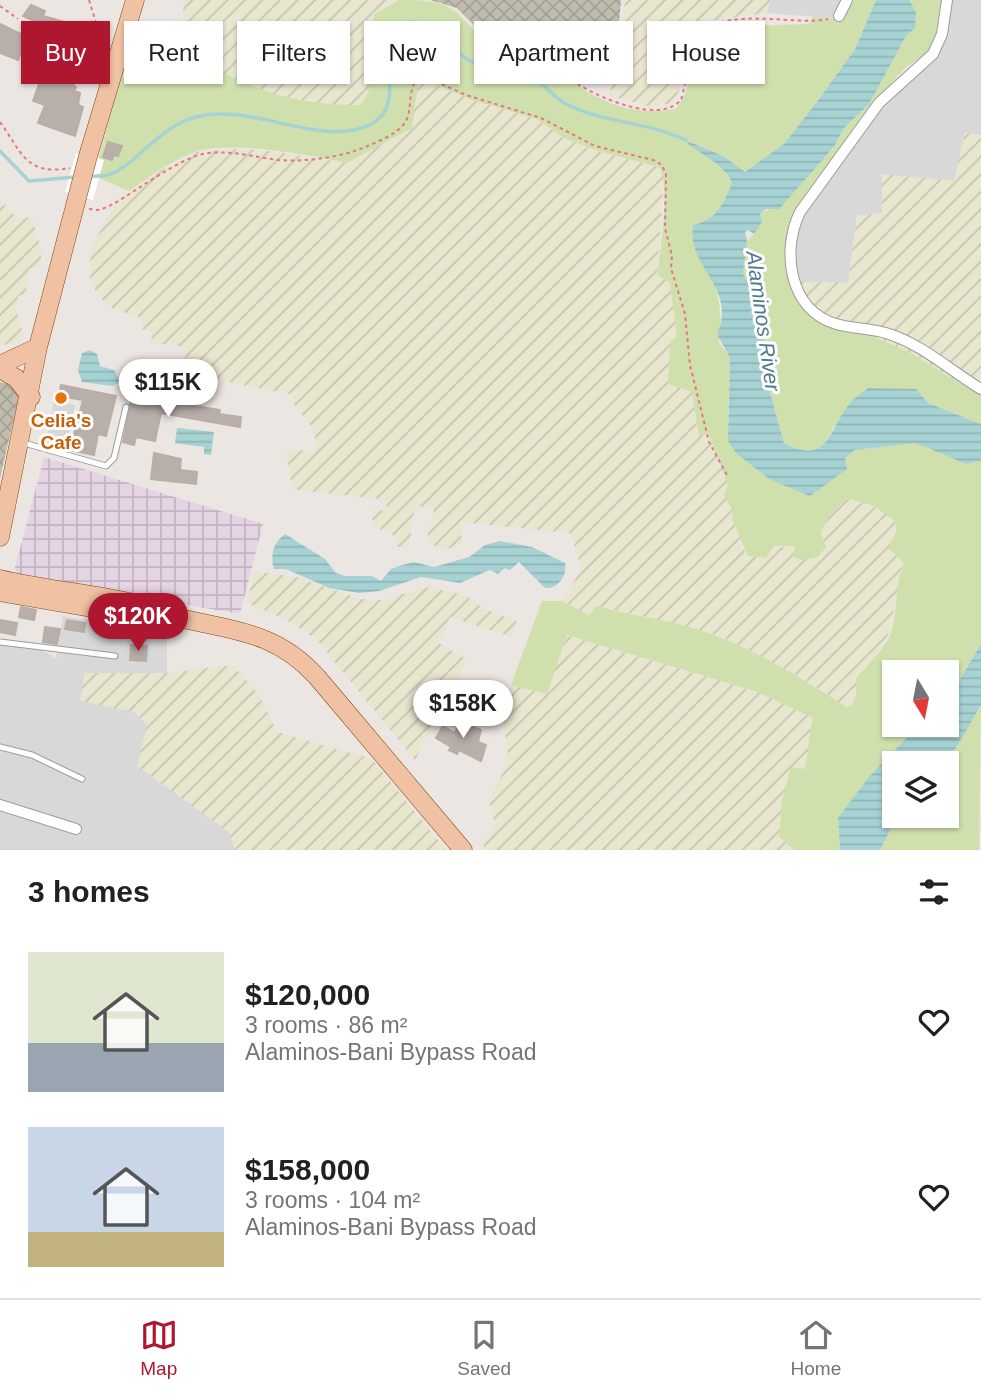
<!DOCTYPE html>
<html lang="en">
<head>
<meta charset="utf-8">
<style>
	:root { --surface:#fff; --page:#f2f2f2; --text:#202124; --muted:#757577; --line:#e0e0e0; --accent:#af1731 }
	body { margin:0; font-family:Arial,sans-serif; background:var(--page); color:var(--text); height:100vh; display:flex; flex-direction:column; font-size:26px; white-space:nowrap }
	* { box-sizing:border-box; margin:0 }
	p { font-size:23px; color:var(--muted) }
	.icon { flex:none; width:38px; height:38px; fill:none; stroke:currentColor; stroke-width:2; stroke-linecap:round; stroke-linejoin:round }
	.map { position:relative; height:850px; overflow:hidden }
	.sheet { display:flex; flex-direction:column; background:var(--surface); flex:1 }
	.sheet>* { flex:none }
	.banner { position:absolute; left:21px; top:21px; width:940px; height:63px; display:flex; gap:14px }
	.needle { width:46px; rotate:170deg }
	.buttons { position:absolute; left:882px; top:660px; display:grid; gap:14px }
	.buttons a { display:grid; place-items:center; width:77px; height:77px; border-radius:0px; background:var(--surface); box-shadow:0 2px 5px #0004; font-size:35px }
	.price { position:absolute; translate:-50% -60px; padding:0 16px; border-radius:24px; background:#fff; color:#222; font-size:23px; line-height:46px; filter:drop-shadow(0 2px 4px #0008) }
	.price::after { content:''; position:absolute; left:50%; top:42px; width:21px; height:16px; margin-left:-10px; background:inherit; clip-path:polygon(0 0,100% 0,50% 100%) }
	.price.current { background:var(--accent); color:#fff }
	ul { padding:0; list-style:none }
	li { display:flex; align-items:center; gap:21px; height:175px; padding:0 28px }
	li span { display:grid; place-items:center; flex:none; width:196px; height:140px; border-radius:0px; color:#555 }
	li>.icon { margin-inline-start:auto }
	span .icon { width:84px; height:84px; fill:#fffc; stroke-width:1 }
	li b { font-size:30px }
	h2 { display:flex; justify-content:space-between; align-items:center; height:84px; padding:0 28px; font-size:30px }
	.tag { padding:0 24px; border-radius:0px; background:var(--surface); box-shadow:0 2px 5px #0004; font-size:24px; line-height:63px }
	.tag.current { background:var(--accent); color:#fff }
	.tab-bar { display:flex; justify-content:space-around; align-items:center; height:98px; border-top:2px solid var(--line); background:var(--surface); font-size:19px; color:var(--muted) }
	.tab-bar a { display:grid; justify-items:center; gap:4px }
	.tab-bar .current { color:var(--accent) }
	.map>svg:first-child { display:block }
	.residential { fill:#d9d8d8 }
	.industrial { fill:url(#industrial-grid) }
	.construction { fill:url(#construction-cross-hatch) }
	.farmland { fill:url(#farmland-furrows) }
	.grass { fill:#cfe0ad }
	.parking { fill:#d7d7d7 }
	.water { fill:url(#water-rules) }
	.pier { fill:#fff }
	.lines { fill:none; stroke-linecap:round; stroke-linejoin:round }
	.stream { stroke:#a7d2d4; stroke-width:3.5 }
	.building { fill:#b8afab; stroke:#bbaca6; stroke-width:2 }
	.lane-casing { stroke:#9c9c9c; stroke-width:7 }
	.street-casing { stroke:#9c9c9c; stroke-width:12 }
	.primary-casing { stroke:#814811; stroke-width:19 }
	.path { stroke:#e9767e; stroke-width:2; stroke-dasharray:3.5 3.5; stroke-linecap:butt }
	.lane { stroke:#fff; stroke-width:5 }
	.street { stroke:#fff; stroke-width:10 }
	.primary { stroke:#f0c1a2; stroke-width:18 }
	.food-dot { fill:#e8710a; stroke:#fff; stroke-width:2.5 }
	.labels { text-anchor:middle; stroke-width:6; stroke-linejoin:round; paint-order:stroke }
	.food-label { font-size:19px; font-weight:bold; fill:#c56008; stroke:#fff }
	.water-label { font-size:21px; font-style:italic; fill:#4d7a91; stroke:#fff }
</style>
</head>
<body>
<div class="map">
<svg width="981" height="850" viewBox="0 0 981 850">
	<defs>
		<pattern id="industrial-grid" width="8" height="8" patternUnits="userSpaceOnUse" patternTransform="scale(1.75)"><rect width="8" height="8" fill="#e4d4e4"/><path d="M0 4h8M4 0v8" fill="none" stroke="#c3b5c3"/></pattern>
		<pattern id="construction-cross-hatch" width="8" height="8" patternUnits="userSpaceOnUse" patternTransform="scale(1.75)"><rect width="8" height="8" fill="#bfbcae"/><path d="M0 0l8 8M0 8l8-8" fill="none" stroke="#a4a195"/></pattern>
		<pattern id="farmland-furrows" width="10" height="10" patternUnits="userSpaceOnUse" patternTransform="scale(1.75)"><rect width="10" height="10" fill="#e8e6cf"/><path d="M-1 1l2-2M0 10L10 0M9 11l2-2" fill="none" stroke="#c6c5b1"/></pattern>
		<pattern id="water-rules" width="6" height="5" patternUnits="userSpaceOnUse" patternTransform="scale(1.75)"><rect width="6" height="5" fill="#a7d2d4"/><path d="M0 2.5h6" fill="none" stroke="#8fb4b5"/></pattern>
	</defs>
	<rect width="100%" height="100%" fill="#ebe6e2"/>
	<!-- residential -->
	<path class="residential" d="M770 0H845L841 19 767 13Z
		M952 0H981V135L965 133 954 181 882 213 857 216 848 283 795 282 793 272 800 217 879 105 929 59Z
		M63 616 167 633V673H86L81 701 135 712 147 725 204 813 230 832 235 850H0V641L32 645 56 658Z"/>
	<!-- industrial -->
	<path class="industrial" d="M44 457 263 524 240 614 17 576 15 568Z"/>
	<!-- construction -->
	<path class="construction" d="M430 0H621L617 45 609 53H564L483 34 457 8Z
		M0 382 15 386 20 392 0 478Z"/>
	<!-- farmland -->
	<path class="farmland" d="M184 0H399L390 4 367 49 371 69 370 92 361 105H324L291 100 243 85 203 62 181 38Z
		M625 0H770L767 13 713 20 700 28 675 102 653 107 609 96 612 81 619 69Z
		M424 79 537 119 564 138 601 152 659 167 663 174V192L657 275 670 283 677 339 692 392 699 436 708 433 728 485 725 495 734 511 732 519 743 540 744 551 795 546 793 557 821 533 829 516 846 498 874 506 896 522 904 563 897 579 899 588 893 606 894 622 883 645 871 664 863 670 850 709 800 677 723 638 686 626 597 606 589 615 562 601 581 570 571 533 460 522 462 543 445 550 433 545 427 538 434 510 415 505 409 547H398L394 536 376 527 371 517 373 510 387 511 386 500 292 489 286 450 317 451 313 428 293 403V395L184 373 186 347 152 343 151 332 142 329 140 317 115 310 99 297 90 280 91 248 118 199 152 175 196 152 232 149 270 151 347 163 411 128 415 92 418 83Z
		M965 133 981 135V396L909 352 818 320 790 281 848 283 857 216 882 213V174L954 181Z
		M7 205 17 219 32 217 41 250V265L29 269 26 294 18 296 16 310 23 333 19 340 0 346V206Z
		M254 571 296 577 360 599 381 600 429 587 467 596 483 608 518 622 511 637 450 617 439 643 467 660 415 760 315 638 285 619 247 603Z
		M566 635 758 692 813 718 810 731V750L804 769 791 767 794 850H487L481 843 492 834 494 821 489 799 505 769 508 755 501 705 511 685 547 693Z
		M233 665 259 695 277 732 372 759 446 850H235L229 832 137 766 147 725 135 712 80 701 85 673H167Z"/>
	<!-- grass -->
	<path class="grass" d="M399 0C418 0 441 0 456 12 464 19 471 29 480 35 494 44 514 48 529 56 583 85 610 120 676 109 696 85 689 47 715 27L809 24 813 17 841 19 845 0H876L855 49 819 99 784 144 745 172 723 156 686 140C701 157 723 162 732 184 723 204 717 220 693 225 708 271 726 294 719 343L730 357 728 420 737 454 753 465 845 458 855 450 916 443 966 464 981 461V644L959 681 947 694V672H894V724L919 725 838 818 840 850H794L779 837 782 800 791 767 804 769C810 752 808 735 813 718L758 692 567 635 547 694 511 685 542 601H562L589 615 596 606C626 614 657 618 686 626 745 642 799 677 850 709L856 696V679C869 662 891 645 894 621 897 600 896 582 904 563L888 548 896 532V522L874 506 847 498 829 516 821 533 826 547 818 557 802 560 793 557 795 546H774L766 558 748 556 732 519 733 511 724 495 728 485 708 433 699 436 692 392 668 384 670 341 677 338 670 283 657 275C660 250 671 188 659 167L601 152 564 138 537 119 472 100 424 79 418 83 412 128 347 163C311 155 230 140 195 152 172 160 149 177 129 191L94 176 120 77 134 80 137 69 150 66 159 40C235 78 271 105 360 105 379 81 366 72 367 47 367 36 371 25 375 14Z
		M909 0H944L938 37 926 54 905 68 885 90 788 238 805 307 909 352 981 396V424L928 403 916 389 834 426C824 454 810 456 784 443L766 378 764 342 756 317 757 300 743 273 747 241 754 234 760 214 789 198 796 187 834 148 844 128 869 104 906 36 915 28Z
		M981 705 979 850H880L895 816H947V763H940L956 748Z"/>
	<!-- parking -->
	<path class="parking" d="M54 401 75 405 66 447 46 443Z"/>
	<!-- water -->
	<path class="water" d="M876 0H909L916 12 915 28 906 36 869 104 844 128 834 147 779 209H766L760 214 762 222 754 234 748 230 745 232 747 241 743 273 757 299 756 317 764 342 766 378 784 443C827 465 827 435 847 407 852 399 861 394 868 388L916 389 928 403 981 424V461L966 464 916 443 855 450 845 458 847 469 810 496 769 479 737 454 728 441 730 358 717 334C738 288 686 267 693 225 717 220 723 204 732 183 723 162 700 156 683 139L723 156 745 172 784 144 819 99 855 49Z
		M90 350 97 354 100 366 114 370 121 382 112 386 82 382 78 370 82 353Z
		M177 428 214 432 211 455 204 454V447L175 443Z
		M285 534 325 559 336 573 345 576H372L381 581 391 569 399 566 414 562 434 567 469 557 485 545 500 541 532 547 565 563C567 576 558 589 545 588L519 562 510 570 505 568 498 574 490 570 460 583 421 577 379 591 359 593 329 588 286 569H274C270 555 273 543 285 534Z
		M981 644V705L956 748 940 763H894V816H897L880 850H840L838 818 869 777 919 725 947 724V694L959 681Z"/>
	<!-- pier -->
	<path class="pier" d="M76 153 104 160 93 200 65 192Z"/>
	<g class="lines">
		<!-- stream -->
		<path class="stream" d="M0 151 29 181 76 177
			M87 177C94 176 102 176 108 175 133 168 159 126 196 117 251 102 320 148 370 125 414 103 365 38 404 24 433 14 449 49 470 61 488 71 508 66 526 74 541 79 551 95 564 103 602 123 648 122 686 140"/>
	</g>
	<!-- building -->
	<path class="building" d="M31 5 45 11 43 16 68 23 65 35 49 31 50 27 23 16Z
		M140 23 154 27 149 51 143 49 142 53 132 50Z
		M0 24 27 37 18 60 0 53Z
		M50 48 88 59 85 70 79 69 73 85 76 87 74 91 80 93 78 105 83 107 75 136 38 123 45 105 33 101 41 79 34 77 37 68 43 70Z
		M108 142 122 146 118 156 114 155 112 160 103 157Z
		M61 385 116 396 106 436 98 434 94 455 70 450 83 400 59 396Z
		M131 400 157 406 178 403 220 410 219 414 241 417 240 427 161 413 155 441 136 437 134 445 123 442Z
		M154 453 181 459 180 470 197 472 196 484 151 479Z
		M21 607 36 610 34 620 19 617Z
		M0 620 17 623 15 635 0 632Z
		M67 620 85 623 84 632 65 629Z
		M45 627 60 629 57 644 43 642Z
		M131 645 147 646 146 661 130 660Z
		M460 721 481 730 478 742 486 745 481 761 459 750 457 754 449 750 451 747 436 738 443 726 455 733Z"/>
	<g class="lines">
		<defs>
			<path id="lane" d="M24 443 106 466 114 458 126 407
				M0 642 115 656
				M0 747 32 755 82 779"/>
			<path id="street" d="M947 0 942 34 933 54 879 103 800 212C781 251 789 310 836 324 853 329 872 328 889 334 923 345 951 371 981 389
				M839 16 847 0
				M0 805 76 829"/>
			<path id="primary" d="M0 365 38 347
				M0 369 16 378 31 397
				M0 537 38 347 88 156 135 0
				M0 579C45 590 92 593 137 604 148 607 157 612 168 615 227 631 273 628 317 677L463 850
				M0 592 103 610"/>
		</defs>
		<!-- lane casing -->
		<use href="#lane" class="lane-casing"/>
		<!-- street casing -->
		<use href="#street" class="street-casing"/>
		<!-- primary casing -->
		<use href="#primary" class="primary-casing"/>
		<!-- path -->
		<path class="path" d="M89 0 99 33
			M0 6 18 19
			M544 59C557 67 566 78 579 85 603 99 659 124 681 100 686 83 693 43 704 32 727 7 797 26 828 19
			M0 122C22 152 25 176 70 168
			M89 209 100 210 113 204C138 190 177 160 203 154 228 149 253 157 278 160 305 162 337 158 363 148 377 142 394 136 404 124 415 110 404 84 423 76L466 95 541 118 595 146 653 160 662 165 666 175 665 228 672 256 671 268 685 314 690 365 709 442 727 475"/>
		<!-- lane -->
		<use href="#lane" class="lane"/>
		<!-- street -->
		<use href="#street" class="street"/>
		<!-- primary -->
		<use href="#primary" class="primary"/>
	</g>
	<!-- markers -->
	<circle class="food-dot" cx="61" cy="398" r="7"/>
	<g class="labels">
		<!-- food labels -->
		<g class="food-label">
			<text x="61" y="427">Celia's<tspan x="61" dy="22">Cafe</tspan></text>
		</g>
		<!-- water labels -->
		<g class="water-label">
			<text transform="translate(763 321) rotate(82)" y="7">Alaminos River</text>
		</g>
	</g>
</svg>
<div class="buttons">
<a><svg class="needle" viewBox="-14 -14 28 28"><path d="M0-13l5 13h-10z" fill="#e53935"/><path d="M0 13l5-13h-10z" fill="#757577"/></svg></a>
<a><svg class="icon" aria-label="layers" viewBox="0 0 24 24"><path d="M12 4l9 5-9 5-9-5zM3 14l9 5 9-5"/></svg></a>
</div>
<b class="price" style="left:168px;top:419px">$115K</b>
<b class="price current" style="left:138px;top:653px">$120K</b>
<b class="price" style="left:463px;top:740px">$158K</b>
<div class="banner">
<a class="tag current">Buy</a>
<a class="tag">Rent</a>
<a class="tag">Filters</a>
<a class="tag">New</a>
<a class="tag">Apartment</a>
<a class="tag">House</a>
</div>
</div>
<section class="sheet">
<h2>3 homes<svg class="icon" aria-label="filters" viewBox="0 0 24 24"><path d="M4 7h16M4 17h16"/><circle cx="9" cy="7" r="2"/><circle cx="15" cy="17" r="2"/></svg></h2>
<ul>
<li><span style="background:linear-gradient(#dfe7d0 65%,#9aa5b1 0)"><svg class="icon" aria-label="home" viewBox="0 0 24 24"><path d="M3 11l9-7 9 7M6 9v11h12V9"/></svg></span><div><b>$120,000</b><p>3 rooms · 86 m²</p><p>Alaminos-Bani Bypass Road</p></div><svg class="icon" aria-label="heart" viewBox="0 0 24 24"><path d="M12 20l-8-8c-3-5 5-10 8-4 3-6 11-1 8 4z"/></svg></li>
<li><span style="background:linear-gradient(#c9d6e8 75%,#c2b280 0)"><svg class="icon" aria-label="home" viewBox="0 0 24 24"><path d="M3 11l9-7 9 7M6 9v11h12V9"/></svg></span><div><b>$158,000</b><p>3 rooms · 104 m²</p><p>Alaminos-Bani Bypass Road</p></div><svg class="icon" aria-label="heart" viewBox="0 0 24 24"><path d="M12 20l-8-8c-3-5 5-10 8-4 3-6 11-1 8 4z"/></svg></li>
</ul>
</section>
<nav class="tab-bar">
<a class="current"><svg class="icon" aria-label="map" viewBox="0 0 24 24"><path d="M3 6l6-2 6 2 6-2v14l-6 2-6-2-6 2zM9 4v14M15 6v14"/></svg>Map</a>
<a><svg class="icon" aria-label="saved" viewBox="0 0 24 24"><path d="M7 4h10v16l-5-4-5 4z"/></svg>Saved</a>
<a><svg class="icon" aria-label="home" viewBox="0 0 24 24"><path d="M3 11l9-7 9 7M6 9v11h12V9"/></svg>Home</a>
</nav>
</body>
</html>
